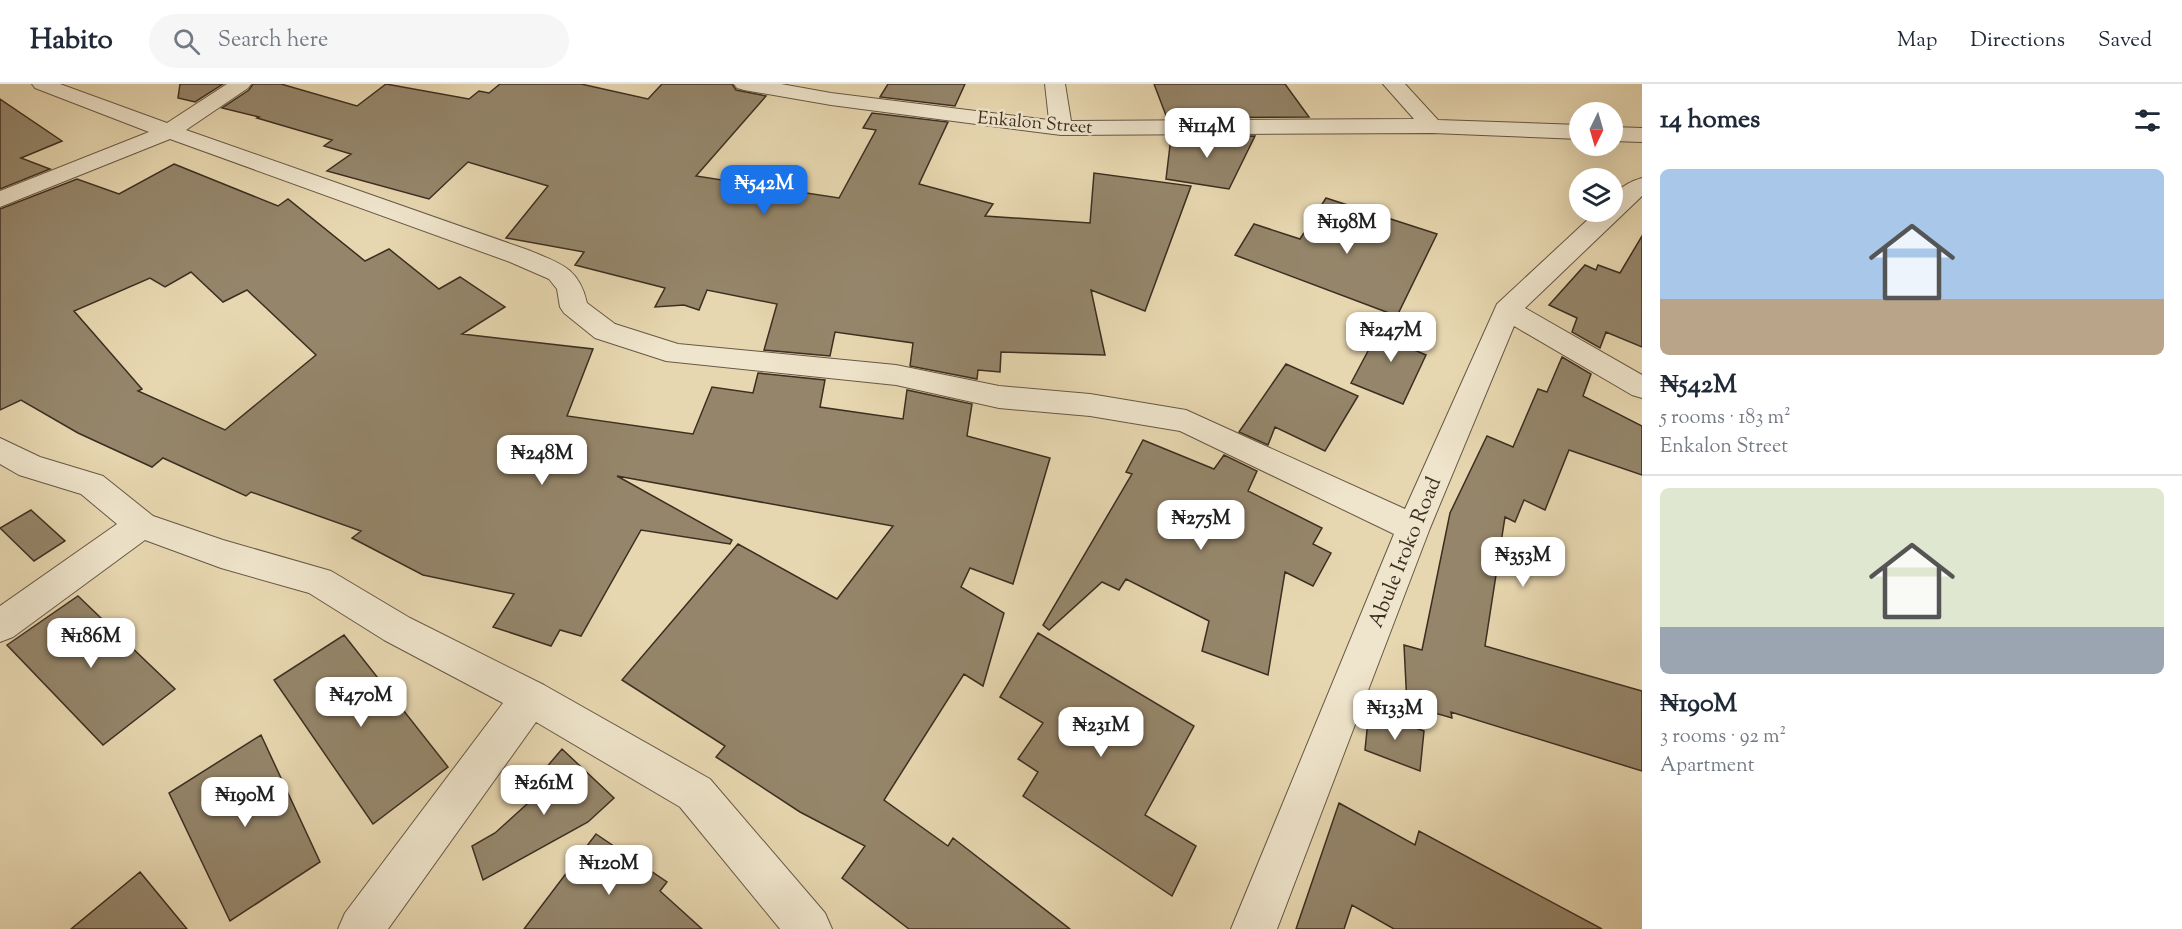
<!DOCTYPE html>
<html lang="en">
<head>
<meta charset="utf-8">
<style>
	:root { --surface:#fff; --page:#f6f6f7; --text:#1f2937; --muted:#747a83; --line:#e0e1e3; --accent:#1a73e8 }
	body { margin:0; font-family:"Sorts Mill Goudy",serif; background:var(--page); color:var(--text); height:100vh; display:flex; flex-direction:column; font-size:22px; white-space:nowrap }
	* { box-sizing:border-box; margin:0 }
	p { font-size:20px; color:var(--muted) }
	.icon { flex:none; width:33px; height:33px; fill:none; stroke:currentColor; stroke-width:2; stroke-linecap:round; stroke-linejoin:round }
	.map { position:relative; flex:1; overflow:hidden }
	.drawer { display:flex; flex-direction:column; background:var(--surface); width:540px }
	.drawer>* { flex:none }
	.needle { width:39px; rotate:185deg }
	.fabs { position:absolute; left:1569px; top:18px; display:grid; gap:12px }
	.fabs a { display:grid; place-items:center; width:54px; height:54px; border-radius:50%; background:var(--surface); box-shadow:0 6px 24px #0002; font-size:30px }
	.price { position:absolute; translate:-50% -51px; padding:0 14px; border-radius:12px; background:#fff; color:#222; font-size:20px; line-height:39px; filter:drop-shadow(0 2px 3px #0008) }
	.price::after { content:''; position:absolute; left:50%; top:36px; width:18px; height:14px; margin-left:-9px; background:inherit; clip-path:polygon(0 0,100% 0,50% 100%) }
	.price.on { background:var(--accent); color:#fff }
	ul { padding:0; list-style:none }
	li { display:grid; align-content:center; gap:12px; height:318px; padding:0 18px }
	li+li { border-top:2px solid var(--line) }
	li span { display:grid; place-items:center; height:186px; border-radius:9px; color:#555 }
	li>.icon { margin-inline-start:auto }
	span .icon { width:108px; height:108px; fill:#fffc; stroke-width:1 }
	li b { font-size:26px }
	h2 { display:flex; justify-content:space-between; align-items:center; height:72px; padding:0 18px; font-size:26px }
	header { display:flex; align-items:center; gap:36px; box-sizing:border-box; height:84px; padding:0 30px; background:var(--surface); border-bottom:2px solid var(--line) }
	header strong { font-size:28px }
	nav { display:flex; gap:33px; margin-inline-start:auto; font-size:21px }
	.search { width:420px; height:54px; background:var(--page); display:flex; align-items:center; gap:15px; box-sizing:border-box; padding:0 21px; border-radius:33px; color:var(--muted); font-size:22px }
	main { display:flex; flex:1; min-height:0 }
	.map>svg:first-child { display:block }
	.building { fill:#95866b; stroke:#3c2e21; stroke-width:1.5; fill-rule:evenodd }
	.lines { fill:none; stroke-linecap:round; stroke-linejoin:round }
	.minor-casing { stroke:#675845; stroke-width:2 }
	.minor { fill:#efe5cc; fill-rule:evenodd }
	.labels { text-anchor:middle; stroke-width:5; stroke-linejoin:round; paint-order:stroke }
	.far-street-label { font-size:18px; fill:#3c2e21; stroke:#efe5cc }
	.street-label { font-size:21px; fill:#3c2e21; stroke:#efe5cc }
</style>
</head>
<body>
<header>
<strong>Habito</strong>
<div class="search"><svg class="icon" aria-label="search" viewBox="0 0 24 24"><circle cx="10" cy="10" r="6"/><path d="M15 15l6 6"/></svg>Search here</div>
<nav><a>Map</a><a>Directions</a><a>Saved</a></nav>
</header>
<main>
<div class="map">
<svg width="1642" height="845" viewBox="0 0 1642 845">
	<rect width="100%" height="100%" fill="#e7d7b0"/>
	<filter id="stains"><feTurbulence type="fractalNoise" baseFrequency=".00333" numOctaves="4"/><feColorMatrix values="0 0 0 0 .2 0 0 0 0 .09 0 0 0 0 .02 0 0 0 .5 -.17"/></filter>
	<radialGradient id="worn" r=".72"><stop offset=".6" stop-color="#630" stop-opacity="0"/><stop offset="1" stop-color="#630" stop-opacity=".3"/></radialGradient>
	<!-- building -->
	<path class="building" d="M180 0H223L195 18 178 14Z
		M253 0H281L357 22 386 0 469 15 479 7 489 9 500 0H581L648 15 662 0H732L736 6 766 12 696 92 839 114 876 46 863 44 872 29 948 38 919 100 993 120 985 132 1090 139 1094 89 1191 102 1145 227 1091 206 1105 271 1001 268 1000 288 978 286 977 295 910 282 913 259 835 248 830 272 764 266 777 220 707 206 699 226 684 221 655 223 665 204 575 181 584 168 506 154 548 102 468 78 429 115 327 87 351 70 324 62 332 56 257 34 259 33 222 24 249 6Z
		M888 0H965L955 22 880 13Z
		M1154 0H1285L1309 33 1167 34Z
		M0 15 62 57 21 74 50 85 0 105Z
		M1255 52 1229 105 1166 95 1171 53Z
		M174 80 278 122 288 115 365 177 389 165 439 205 460 193 505 223 462 250 593 265 567 332 693 350 712 303 753 309 758 289 825 296 820 323 903 335 907 306 972 320 967 352 1050 374 1013 500 970 484 961 503 1004 529 983 602 964 590 884 716 948 762 953 754 1070 845H909L842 794 865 762 800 728 716 673 725 662 622 596 738 460 837 515 893 442 617 392 732 456 730 460 641 446 581 552 560 546 551 562 493 543 514 510 423 491 352 454 361 447 251 408 246 412 163 374 152 383 78 349 21 316 0 326V125L77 95 119 110ZM191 188 223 218 247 206 316 271 225 346 138 307 142 305 74 227 150 194 165 203Z
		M1326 114 1437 150 1397 232 1235 171 1254 140 1300 155Z
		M1642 152V263L1606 248 1600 264 1572 248 1577 234 1549 221 1585 181 1596 186 1598 181 1620 189Z
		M1384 237 1422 252 1414 266 1426 271 1403 320 1351 299Z
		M1562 273 1591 290 1583 312 1642 342V391L1569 366 1545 426 1524 416 1515 438 1505 433 1485 562 1642 607V687L1451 628 1452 634 1407 621 1404 561 1422 566 1450 429 1487 352 1513 363 1538 305 1547 308Z
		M1286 280 1358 312 1325 367 1275 343 1268 361 1239 348Z
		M1143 356 1214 385 1224 371 1257 387 1248 407 1322 444 1313 460 1331 469 1313 502 1285 488 1268 591 1202 567 1209 537 1126 495 1119 506 1102 498 1049 546 1043 541 1132 390 1126 388Z
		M31 426 65 457 34 477 0 444Z
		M78 512 175 605 103 661 7 561Z
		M1038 549 1194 642 1145 731 1196 762 1172 812 1023 712 1038 688 1018 675 1043 639 1000 613Z
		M344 551 448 683 373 740 274 596Z
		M1369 627 1424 647 1420 687 1365 666Z
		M261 651 320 778 230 837 169 709Z
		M562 665 614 714 588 738 483 796 472 762 495 749 548 701 539 692Z
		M1339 719 1415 761 1419 747 1602 845H1394L1352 821 1344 845H1296Z
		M596 750 667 798 660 807 702 845H524Z
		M140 788 187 845H71Z"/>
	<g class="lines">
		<defs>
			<path id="minor" d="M32 0H60L167 39 227 0H251L248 4 186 46 528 166C559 179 579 183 587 219L615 240 678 260 896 281 999 302 1090 310 1186 326 1405 425 1497 220 1596 128H1612V111C1621 103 1631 97 1642 94V112L1525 224 1642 291V314L1632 311 1514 242 1430 444 1277 845H1231L1394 450 1180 347 1090 332 999 324 896 301 666 277 595 254 564 229 560 223 557 205 549 195 510 178 170 55 0 123V107L149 48 35 4Z
				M734 0H781L831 9 1049 36 1045 0H1065L1071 37 1414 35 1383 0H1405L1438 36 1580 41V55L1432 49 1061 51 831 21 744 6 737 4Z
				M1612 43 1642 44V58L1612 57Z
				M0 354 40 373 103 392 153 432 223 456 331 487 410 534 544 601 710 695 825 829 832 845H780L680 723 536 638 388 845H338L345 829 503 619 384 556 309 509 221 484 145 456 13 553 0 558V522L117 440 81 410 19 391 0 380Z"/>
		</defs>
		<!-- minor casing -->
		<use href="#minor" class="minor-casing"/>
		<!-- minor -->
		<use href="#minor" class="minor"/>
	</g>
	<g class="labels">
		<!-- far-street labels -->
		<g class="far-street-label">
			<text transform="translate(1035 38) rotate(5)" y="6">Enkalon Street</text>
		</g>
		<!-- street labels -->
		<g class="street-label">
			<text transform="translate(1404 468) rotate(-68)" y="7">Abule Iroko Road</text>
		</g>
	</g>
	<rect width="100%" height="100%" filter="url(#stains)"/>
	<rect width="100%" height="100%" fill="url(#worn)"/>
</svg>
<div class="fabs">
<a><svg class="needle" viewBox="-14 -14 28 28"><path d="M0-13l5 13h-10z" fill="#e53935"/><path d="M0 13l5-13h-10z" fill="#747a83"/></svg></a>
<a><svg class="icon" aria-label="layers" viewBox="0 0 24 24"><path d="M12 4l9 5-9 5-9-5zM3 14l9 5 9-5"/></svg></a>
</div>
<b class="price" style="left:1207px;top:75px">₦114M</b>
<b class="price on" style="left:764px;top:132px">₦542M</b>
<b class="price" style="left:1347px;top:171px">₦198M</b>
<b class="price" style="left:1391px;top:279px">₦247M</b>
<b class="price" style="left:542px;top:402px">₦248M</b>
<b class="price" style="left:1201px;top:467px">₦275M</b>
<b class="price" style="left:1523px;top:504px">₦353M</b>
<b class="price" style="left:91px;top:585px">₦186M</b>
<b class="price" style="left:361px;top:644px">₦470M</b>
<b class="price" style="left:1395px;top:657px">₦133M</b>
<b class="price" style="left:1101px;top:674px">₦231M</b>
<b class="price" style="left:544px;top:732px">₦261M</b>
<b class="price" style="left:245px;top:744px">₦190M</b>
<b class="price" style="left:609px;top:812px">₦120M</b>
</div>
<section class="drawer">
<h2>14 homes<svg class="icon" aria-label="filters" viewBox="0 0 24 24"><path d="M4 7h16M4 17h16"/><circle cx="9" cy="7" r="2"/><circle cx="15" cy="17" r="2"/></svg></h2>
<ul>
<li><span style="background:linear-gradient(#a9c7e8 70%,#b9a48a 0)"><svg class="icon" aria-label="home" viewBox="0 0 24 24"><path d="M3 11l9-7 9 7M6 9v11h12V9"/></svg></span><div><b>₦542M</b><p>5 rooms · 183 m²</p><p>Enkalon Street</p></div></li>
<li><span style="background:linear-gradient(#dfe7d0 75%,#9aa5b1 0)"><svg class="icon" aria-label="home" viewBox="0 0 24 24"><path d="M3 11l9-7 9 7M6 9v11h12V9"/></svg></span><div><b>₦190M</b><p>3 rooms · 92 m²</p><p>Apartment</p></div></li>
</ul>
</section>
</main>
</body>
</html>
